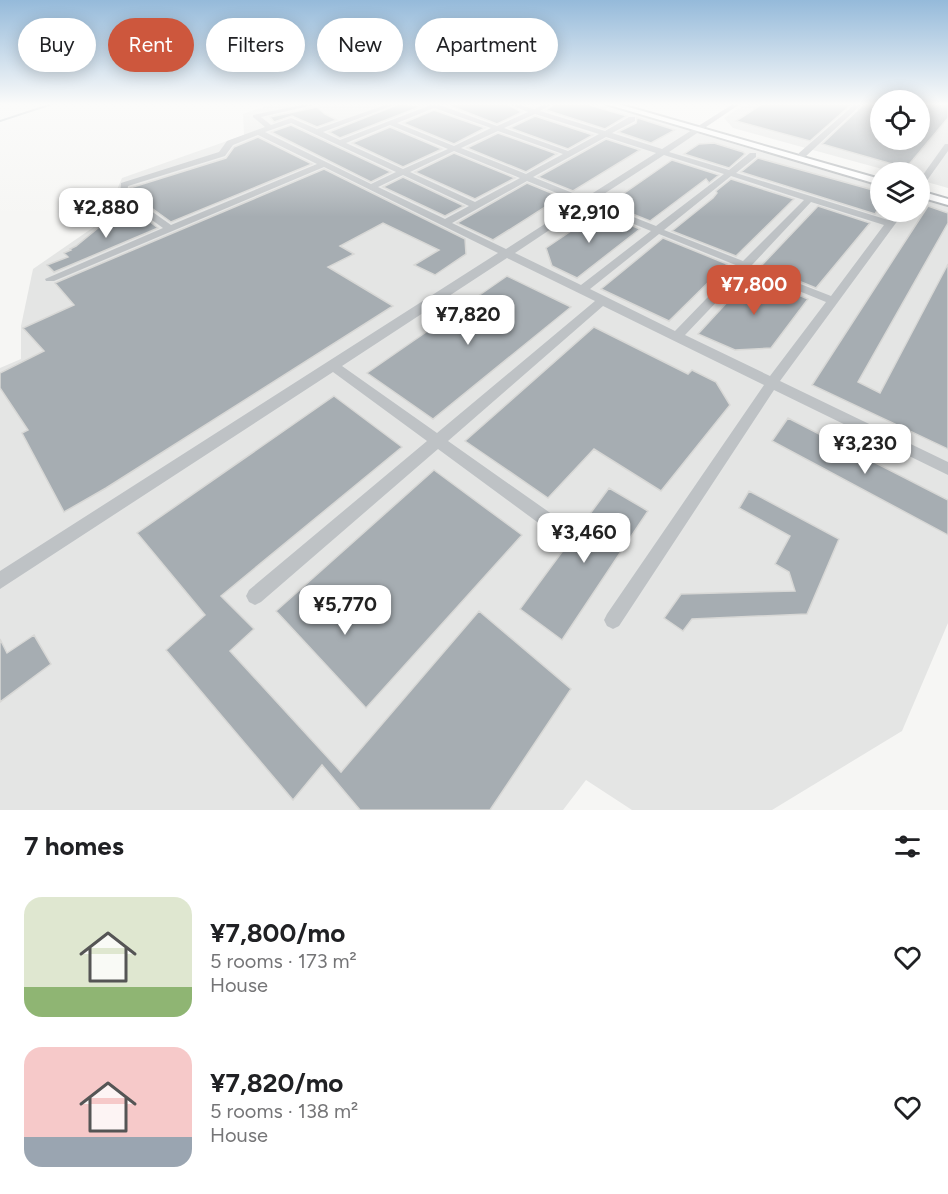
<!DOCTYPE html>
<html lang="en">
<head>
<meta charset="utf-8">
<style>
	:root { --surface:#fff; --page:#f2f2f2; --text:#202124; --muted:#757577; --accent:#cd573d }
	body { margin:0; font-family:Figtree,sans-serif; background:var(--page); color:var(--text); height:100vh; display:flex; flex-direction:column; font-size:22px; white-space:nowrap }
	* { box-sizing:border-box; margin:0 }
	p { font-size:20px; color:var(--muted) }
	.icon { flex:none; width:33px; height:33px; fill:none; stroke:currentColor; stroke-width:2; stroke-linecap:round; stroke-linejoin:round }
	.map { position:relative; height:810px; overflow:hidden }
	.details { display:flex; flex-direction:column; background:var(--surface); flex:1 }
	.details>* { flex:none }
	.banner { position:absolute; left:18px; top:18px; width:600px; height:54px; display:flex; gap:12px }
	.tools { position:absolute; left:870px; top:90px; display:grid; gap:12px }
	.tools a { display:grid; place-items:center; width:60px; height:60px; border-radius:50%; background:var(--surface); box-shadow:0 3px 15px #0003; font-size:30px }
	.price { position:absolute; translate:-50% -51px; padding:0 14px; border-radius:12px; background:#fff; color:#222; font-size:20px; line-height:39px; filter:drop-shadow(0 2px 3px #0008) }
	.price::after { content:''; position:absolute; left:50%; top:36px; width:18px; height:14px; margin-left:-9px; background:inherit; clip-path:polygon(0 0,100% 0,50% 100%) }
	.price.active { background:var(--accent); color:#fff }
	ul { padding:0; list-style:none }
	li { display:flex; align-items:center; gap:18px; height:150px; padding:0 24px }
	li span { display:grid; place-items:center; flex:none; width:168px; height:120px; border-radius:18px; color:#555 }
	li>.icon { margin-inline-start:auto }
	span .icon { width:72px; height:72px; fill:#fffc; stroke-width:1 }
	li b { font-size:26px }
	h2 { display:flex; justify-content:space-between; align-items:center; height:72px; padding:0 24px; font-size:26px }
	.tag { padding:0 21px; border-radius:27px; background:var(--surface); box-shadow:0 3px 15px #0003; font-size:21px; line-height:54px }
	.tag.active { background:var(--accent); color:#fff }
	.map>svg:first-child { display:block }
	.built { fill:#e4e5e4 }
	.lines { fill:none; stroke-linecap:round; stroke-linejoin:round }
	.stream { stroke:#b8c2c5; stroke-width:2 }
	.building { fill:#a6adb2; stroke:#d8d8d6; stroke-width:1.5 }
	.major-casing { stroke:#b2b6b9; stroke-width:4 }
	.minor { fill:#bec2c5; fill-rule:evenodd }
	.major { fill:#fff; fill-rule:evenodd }
</style>
</head>
<body>
<div class="map">
<svg width="948" height="810" viewBox="0 0 948 810">
	<rect width="100%" height="100%" fill="#f6f6f4"/>
	<!-- built -->
	<path class="built" d="M272 104H599L880 187V212H920V199L948 207V623L902 731 772 810H632L586 780 563 810H0V368L21 359V326L33 269 104 220 122 178 244 135 243 114Z
		M745 104H880V140H920V104H948V188L920 180V172H893L733 128 724 118Z"/>
	<g class="lines">
		<!-- stream -->
		<path class="stream" d="M0 121 52 104"/>
	</g>
	<!-- building -->
	<path class="building" d="M399 104 422 106 340 138 329 132Z
		M452 104H506L522 112 497 124 448 105Z
		M555 104H586L627 116 605 129 546 110Z
		M762 104H852L810 141 736 121Z
		M864 104H880V140H920V104H948V118L906 168 822 144Z
		M317 107 325 114 337 120 317 127 292 116 274 122 270 117Z
		M434 110 485 128 454 144 403 123Z
		M535 116 593 135 568 149 510 128Z
		M637 118 641 119 675 130 651 143 618 132 636 123Z
		M291 125 391 172 371 182 271 132Z
		M390 127 442 149 403 167 352 143Z
		M498 133 557 154 526 172 467 148Z
		M258 137 312 164 171 222 132 194 130 188 226 158 234 147Z
		M606 139 640 150 573 191 538 177Z
		M714 143 743 152 745 154 729 168 684 154 699 144Z
		M454 153 515 178 475 199 415 172Z
		M758 158 873 190 880 197V206L875 214 741 172Z
		M672 160 719 175 709 183 706 179 650 221 610 205 612 204 610 203Z
		M324 169 465 239 466 254 435 275 414 265 439 250 383 223 340 246 354 254 328 267 393 306 106 488 64 512 22 433 28 430 0 388V373L44 351 23 328 74 305 55 283Z
		M403 177 464 206 445 216 383 187Z
		M731 179 794 199 736 256 672 231 713 198 717 193 716 191Z
		M527 183 561 197 493 240 457 223Z
		M818 206 870 223 816 288 761 266Z
		M928 206 948 213V223L858 382 880 393 948 264V449L812 385Z
		M136 211 158 228 54 272 47 265 68 257 64 253 71 250 70 249 76 246 104 223Z
		M599 212 640 229 577 278 552 266 546 248Z
		M663 238 727 264 669 321 601 289Z
		M752 275 808 299 771 348 735 350 698 334Z
		M507 276 571 307 433 419 367 373Z
		M594 327 688 374 692 370 716 382 730 405 661 491 594 449 548 498 465 441Z
		M334 396 402 447 221 596 254 629 230 651 341 772 479 611 571 689 490 810H360L322 765 293 800 166 650 205 615 137 533Z
		M788 418 948 500V535L772 441Z
		M434 470 522 535 366 708 276 611Z
		M609 488 648 511 562 640 520 609Z
		M749 491 839 539 807 614 692 619 683 631 664 618 681 594 795 591 789 572 775 564 790 536 739 508Z
		M34 635 51 664 0 702V639L7 653Z"/>
	<g class="lines">
		<defs>
			<path id="major" d="M606 104H618L880 179V185Z
				M920 191 948 199V205L920 197Z"/>
		</defs>
		<!-- major casing -->
		<use href="#major" class="major-casing"/>
		<!-- minor -->
		<path class="minor" d="M306 104H318L261 117 271 125 291 118 317 129 388 104H397L323 132 340 140 428 106 427 104H441L440 105 497 126 528 112 508 104H517L534 109 545 104H553L540 111 605 131 629 117H635V121L612 133 662 149 733 104H740L669 152 729 170 750 153H756V157L736 173 888 220 895 212H904L780 381 948 462V475L774 390 619 626 613 629 607 626 604 620 607 614 764 385 603 306 448 441 556 517 558 522 556 527 550 529 544 527 438 449 261 602 255 605 249 602 246 596 249 590 427 441 333 372 0 589V571L498 253 324 167 54 281H46L45 279 163 228 120 197 121 183 219 152 227 141 265 127 253 117V115ZM434 108 491 128 454 146 397 123ZM535 114 599 134 568 151 504 128ZM291 123 396 172 371 184 265 132ZM390 125 448 149 403 169 346 143ZM498 131 563 154 526 174 461 148ZM258 135 317 164 171 225 127 194 128 186 225 156 233 145ZM606 137 656 153 585 198 533 177ZM454 151 520 178 475 202 410 172ZM664 155 724 174 656 226 593 201ZM403 175 469 206 445 219 378 187ZM731 176 804 200 743 261 664 230ZM527 181 579 202 506 249 452 223ZM811 202 884 225 831 296 752 265ZM587 205 651 231 581 285 515 253ZM659 234 738 266 675 331 590 289ZM507 258 595 301 437 433 342 366ZM747 270 826 302 770 376 685 335Z
			M855 104H862L805 157H799V153Z
			M945 144H948V151L923 186H920V179Z"/>
		<!-- major -->
		<use href="#major" class="major"/>
	</g>
	<!-- sky -->
	<linearGradient id="sky" x2="0" y2="1"><stop stop-color="#95bada"/><stop offset="0.48" stop-color="#fbfbfa"/><stop offset="1" stop-color="#fbfbfa" stop-opacity="0"/></linearGradient>
	<rect width="948" height="217" fill="url(#sky)"/>
</svg>
<div class="tools">
<a><svg class="icon" aria-label="locate" viewBox="0 0 24 24"><circle cx="12" cy="12" r="6"/><path d="M12 2v4M12 18v4M2 12h4M18 12h4"/></svg></a>
<a><svg class="icon" aria-label="layers" viewBox="0 0 24 24"><path d="M12 4l9 5-9 5-9-5zM3 14l9 5 9-5"/></svg></a>
</div>
<b class="price" style="left:106px;top:239px">¥2,880</b>
<b class="price" style="left:589px;top:244px">¥2,910</b>
<b class="price active" style="left:754px;top:316px">¥7,800</b>
<b class="price" style="left:468px;top:346px">¥7,820</b>
<b class="price" style="left:865px;top:475px">¥3,230</b>
<b class="price" style="left:584px;top:564px">¥3,460</b>
<b class="price" style="left:345px;top:636px">¥5,770</b>
<div class="banner">
<a class="tag">Buy</a>
<a class="tag active">Rent</a>
<a class="tag">Filters</a>
<a class="tag">New</a>
<a class="tag">Apartment</a>
</div>
</div>
<section class="details">
<h2>7 homes<svg class="icon" aria-label="filters" viewBox="0 0 24 24"><path d="M4 7h16M4 17h16"/><circle cx="9" cy="7" r="2"/><circle cx="15" cy="17" r="2"/></svg></h2>
<ul>
<li><span style="background:linear-gradient(#dfe7d0 75%,#8fb573 0)"><svg class="icon" aria-label="home" viewBox="0 0 24 24"><path d="M3 11l9-7 9 7M6 9v11h12V9"/></svg></span><div><b>¥7,800/mo</b><p>5 rooms · 173 m²</p><p>House</p></div><svg class="icon" aria-label="heart" viewBox="0 0 24 24"><path d="M12 20l-8-8c-3-5 5-10 8-4 3-6 11-1 8 4z"/></svg></li>
<li><span style="background:linear-gradient(#f6c9c9 75%,#9aa5b1 0)"><svg class="icon" aria-label="home" viewBox="0 0 24 24"><path d="M3 11l9-7 9 7M6 9v11h12V9"/></svg></span><div><b>¥7,820/mo</b><p>5 rooms · 138 m²</p><p>House</p></div><svg class="icon" aria-label="heart" viewBox="0 0 24 24"><path d="M12 20l-8-8c-3-5 5-10 8-4 3-6 11-1 8 4z"/></svg></li>
</ul>
</section>
</body>
</html>
